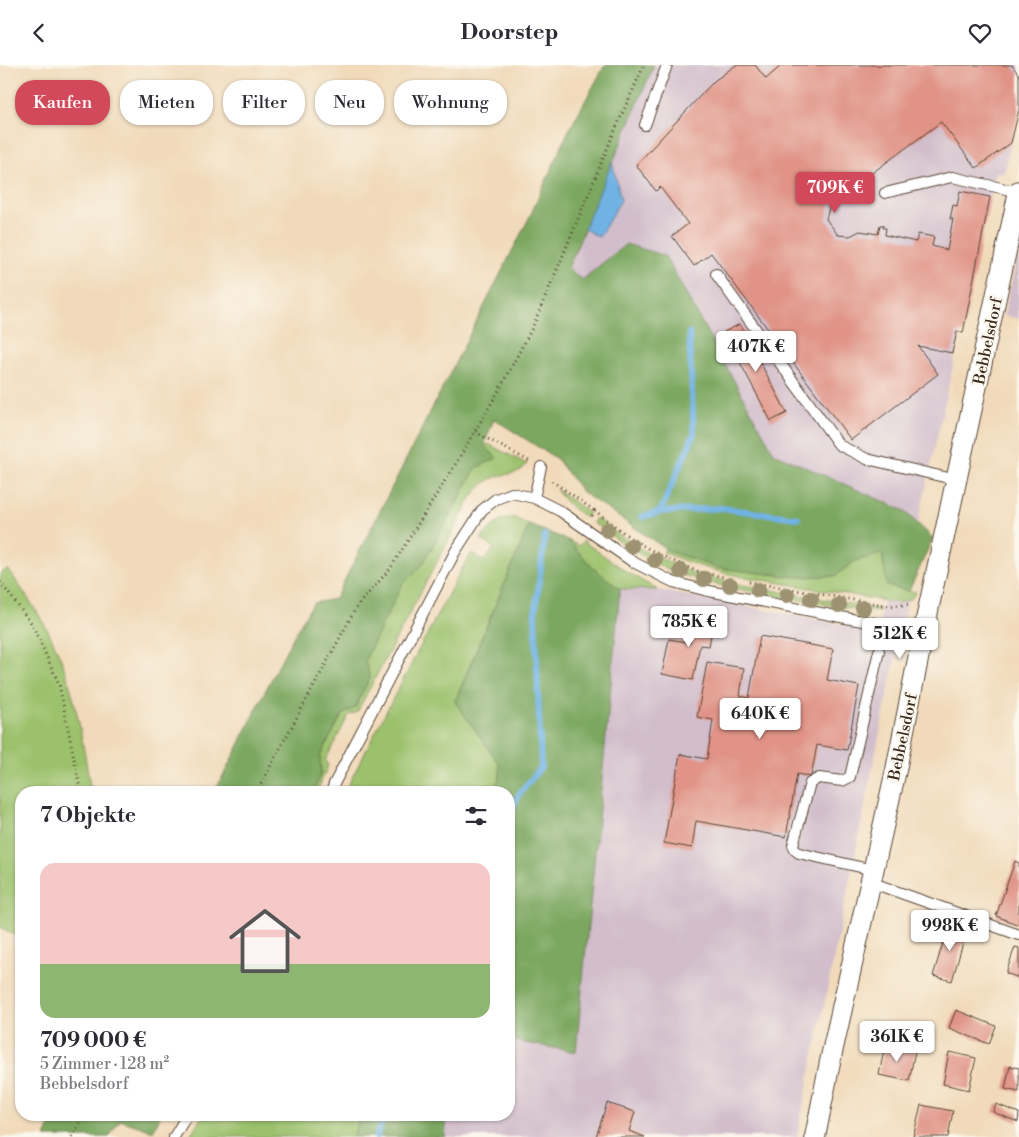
<!DOCTYPE html>
<html lang="de">
<head>
<meta charset="utf-8">
<style>
	:root { --surface:#fff; --page:#f7f7f7; --text:#2b2b33; --muted:#7c7c81; --line:#e1e1e2; --accent:#d1495b }
	body { margin:0; font-family:"Libre Bodoni",serif; background:var(--page); color:var(--text); height:100vh; display:flex; flex-direction:column; font-size:19px; white-space:nowrap }
	* { box-sizing:border-box; margin:0 }
	p { font-size:16px; color:var(--muted) }
	.icon { flex:none; width:28px; height:28px; fill:none; stroke:currentColor; stroke-width:2; stroke-linecap:round; stroke-linejoin:round }
	.map { position:relative; flex:1; overflow:hidden }
	.panel { position:absolute; left:15px; top:721px; width:500px; height:335px; display:flex; flex-direction:column; background:var(--surface); border-radius:20px; box-shadow:0 1px 4px #0004 }
	.panel>* { flex:none }
	.hud { position:absolute; left:15px; top:15px; width:500px; height:45px; display:flex; gap:10px }
	.price { position:absolute; translate:-50% -42px; padding:0 11px; border-radius:5px; background:#fff; color:#222; font-size:16px; line-height:32px; filter:drop-shadow(0 1px 2px #0008) }
	.price::after { content:''; position:absolute; left:50%; top:30px; width:15px; height:11px; margin-left:-8px; background:inherit; clip-path:polygon(0 0,100% 0,50% 100%) }
	.price.selected { background:var(--accent); color:#fff }
	ul { padding:0; list-style:none }
	li { display:grid; align-content:center; gap:10px; height:265px; padding:0 25px }
	li+li { border-top:1px solid var(--line) }
	li span { display:grid; place-items:center; height:155px; border-radius:15px; color:#555 }
	li>.icon { margin-inline-start:auto }
	span .icon { width:90px; height:90px; fill:#fffc; stroke-width:1 }
	li b { font-size:21px }
	h2 { display:flex; justify-content:space-between; align-items:center; height:60px; padding:0 25px; font-size:21px }
	.chip { padding:0 18px; border-radius:20px; background:var(--surface); box-shadow:0 1px 4px #0004; font-size:18px; line-height:45px }
	.chip.selected { background:var(--accent); color:#fff }
	header { display:flex; justify-content:space-between; align-items:center; height:65px; padding:0 25px; background:var(--surface); font-size:22px; font-weight:700 }
	.map>svg:first-child { display:block }
	.industrial { fill:#d1bdcb }
	.green { fill:#9bc16c; stroke:#6b7645 }
	.forest { fill:#7ca760; stroke:#5c683f }
	.water { fill:#6fb2e4; stroke:#556e81 }
	.lines { fill:none; stroke-linecap:round; stroke-linejoin:round }
	.stream { stroke:#6fb2e4; stroke-width:6 }
	.building { fill:#e09386 }
	.service-casing { stroke:#564435; stroke-width:12 }
	.minor-casing { stroke:#564435; stroke-width:22 }
	.path { stroke:#564435; stroke-width:3; stroke-dasharray:1 4; stroke-linecap:butt }
	.service { stroke:#fff; stroke-width:10 }
	.minor { stroke:#fff; stroke-width:20 }
	.tree { fill:#9d9271 }
	.labels { text-anchor:middle; stroke-width:4.5; stroke-linejoin:round; paint-order:stroke }
	.street-label { font-size:16px; fill:#3b2a1e; stroke:#fbf7ec }
</style>
</head>
<body>
<header><svg class="icon" aria-label="back" viewBox="0 0 24 24"><path d="M15 5l-7 7 7 7"/></svg>Doorstep<svg class="icon" aria-label="heart" viewBox="0 0 24 24"><path d="M12 20l-8-8c-3-5 5-10 8-4 3-6 11-1 8 4z"/></svg></header>
<div class="map">
<svg width="1019" height="1072" viewBox="0 0 1019 1072">
	<rect width="100%" height="100%" fill="#fbf7ec"/>
	<filter id="ink" filterUnits="userSpaceOnUse"><feTurbulence type="fractalNoise" baseFrequency=".02" numOctaves="2"/><feDisplacementMap in="SourceGraphic" scale="10" xChannelSelector="R" yChannelSelector="G"/><feConvolveMatrix kernelMatrix="1 2 1 2 8 2 1 2 1" color-interpolation-filters="sRGB"/></filter>
	<filter id="wash" filterUnits="userSpaceOnUse"><feTurbulence type="fractalNoise" baseFrequency=".0096" numOctaves="4" result="noise"/><feDisplacementMap in="SourceGraphic" scale="20" xChannelSelector="R" yChannelSelector="G"/><feGaussianBlur stdDeviation="1.12" result="paint"/><feColorMatrix in="noise" values="0 0 0 0 0 0 0 0 0 0 0 0 0 0 0 0 0 1.4 0 .05"/><feComposite in="paint" operator="in"/></filter>
	<g filter="url(#wash)">
		<rect width="100%" height="100%" fill="#f1daba"/>
		<!-- industrial -->
		<path class="industrial" d="M654 0H1019V43L1004 108 996 107 918 458 933 473 909 526 797 1072H445L447 1050H509V975L576 986 620 524 658 525 877 566 903 445 774 388 665 191 626 179 582 215 568 203Z
			M1019 185V254L1004 250Z"/>
		<!-- green -->
		<path class="green" d="M488 379 527 399C519 410 509 408 498 411 486 415 479 423 472 431L357 647 349 650 325 696 328 700 317 727 313 728 321 708 320 691 342 650 355 643 370 612 365 595 402 520 422 500 476 403 497 393 484 380Z
			M556 424 589 448 586 453C574 444 564 437 556 424Z
			M513 452 529 460 455 636 499 698 500 711 493 727 344 728 388 643 461 505 472 488 485 496 494 483 481 474C490 462 499 455 513 452Z
			M596 453 619 470 643 485 693 508 743 520 879 544V546C846 544 814 537 781 532 743 525 704 519 667 504 641 492 617 474 593 458Z
			M568 475 579 481 583 476 627 507 658 525 620 524 593 503Z
			M665 484 669 486 718 503 795 512 835 511 855 496 882 488 887 521 916 527 911 534 898 538 740 511C713 506 688 498 663 487Z
			M8 504C22 525 37 545 49 568 75 618 82 673 91 727L21 728V873L0 862V509Z
			M203 1050H360L353 1072H189Z"/>
		<!-- forest -->
		<path class="forest" d="M605 0H654L568 203 582 215 626 179 665 191 774 388 903 445 933 473 909 526 887 521 882 489 855 496 835 511 795 512 718 503 669 486 582 427 557 394 494 354 484 380 497 393 476 403 422 500 402 520 365 595 370 612 355 643 342 650 320 691 321 708 313 727H214C249 665 275 599 313 538L335 534 530 151 568 67Z
			M529 460 568 475 593 503 620 524 576 987 509 975V728L493 727 500 711 499 698 455 637Z
			M55 1050H161L153 1066 120 1055 109 1072H45Z
			M360 1050H447L445 1072H353Z"/>
		<!-- water -->
		<path class="water" d="M612 97 621 135 599 172 584 164Z"/>
		<g class="lines">
			<!-- stream -->
			<path class="stream" d="M660 447 721 443 798 453
				M642 452 660 447 694 369 689 268
				M509 751 518 731 541 702 535 549 545 470
				M376 1072 385 1050"/>
		</g>
		<g id="blocks">
			<!-- building -->
			<path class="building" d="M736 0H755L766 14 782 0H1012L1019 10V45L1011 78 976 103 941 57 830 139 826 154 838 170 850 171 860 166 878 169 880 160H884L883 163H886L885 170 916 177 918 169 934 172 932 181 947 185 953 154H950L953 140 957 141 960 126 990 132 963 268 957 267 952 288 918 281 938 309 851 375 711 188 694 201 672 171 688 159 660 122 656 126 636 100 714 16Z
				M740 259 787 348 771 356 724 267Z
				M695 546 715 549 709 581 700 580 693 615 662 609 669 574 690 578Z
				M760 571 833 584 827 615 859 621 847 685 817 680 811 712 797 709 786 772 696 756 692 783 664 778 680 689 707 694 713 655 697 652 707 597 744 603 740 631 749 633Z
				M1015 796 1019 798V860L996 851Z
				M949 858 967 864 952 916 933 911Z
				M1015 882 1019 883V913L1006 908Z
				M956 945 996 961 989 979 949 963Z
				M885 980 915 986 909 1016 879 1010Z
				M949 987 976 993 969 1025 943 1019Z
				M1010 1001 1019 1003V1027L1005 1024Z
				M607 1038 635 1047 629 1066 645 1072H596Z
				M996 1039 1019 1048 1018 1057 993 1047Z
				M921 1040 953 1046 948 1072H913Z"/>
		</g>
	</g>
	<g filter="url(#ink)">
		<use href="#blocks" fill-opacity="0" stroke="#564435" stroke-width="1"/>
		<g class="lines">
			<defs>
				<path id="service" d="M645 60 667 0
					M885 128 952 112 1019 127
					M716 209 839 380 867 394 957 415
					M534 433 541 402
					M331 728 334 719 455 487 482 445 496 434 512 428 534 433 560 446 633 497 673 517 704 525 851 554 903 563 924 564
					M873 805 799 788 795 785 793 780 810 718 819 713 842 716 850 712 879 586
					M870 817 1019 870
					M174 1072 187 1050"/>
				<path id="minor" d="M815 1072 831 992 896 705 924 564 1019 126"/>
			</defs>
			<!-- service casing -->
			<use href="#service" class="service-casing"/>
			<!-- minor casing -->
			<use href="#minor" class="minor-casing"/>
			<!-- path -->
			<path class="path" d="M475 367 529 396
				M552 416 595 446
				M592 451 595 446 633 475 660 490 696 506 724 512
				M0 517 32 559 59 619 81 728
				M749 517 889 541 911 539
				M256 728 357 541 390 504 458 395 498 327 532 263 559 200 612 72 644 0
				M72 1072 84 1050"/>
			<!-- service -->
			<use href="#service" class="service"/>
			<!-- minor -->
			<use href="#minor" class="minor"/>
		</g>
		<!-- trees -->
		<g class="tree">
			<circle cx="607" cy="465" r="8"/>
			<circle cx="631" cy="481" r="8"/>
			<circle cx="655" cy="495" r="8"/>
			<circle cx="681" cy="506" r="8"/>
			<circle cx="704" cy="514" r="8"/>
			<circle cx="730" cy="520" r="8"/>
			<circle cx="758" cy="525" r="8"/>
			<circle cx="787" cy="530" r="8"/>
			<circle cx="811" cy="534" r="8"/>
			<circle cx="839" cy="540" r="8"/>
			<circle cx="863" cy="543" r="8"/>
		</g>
	</g>
	<g class="labels">
		<!-- street labels -->
		<g class="street-label">
			<text transform="translate(987 276) rotate(-78)" y="6">Bebbelsdorf</text>
			<text transform="translate(902 672) rotate(-78)" y="6">Bebbelsdorf</text>
		</g>
	</g>
</svg>
<b class="price selected" style="left:835px;top:149px">709K €</b>
<b class="price" style="left:756px;top:308px">407K €</b>
<b class="price" style="left:689px;top:583px">785K €</b>
<b class="price" style="left:900px;top:595px">512K €</b>
<b class="price" style="left:760px;top:675px">640K €</b>
<b class="price" style="left:950px;top:887px">998K €</b>
<b class="price" style="left:897px;top:998px">361K €</b>
<div class="hud">
<a class="chip selected">Kaufen</a>
<a class="chip">Mieten</a>
<a class="chip">Filter</a>
<a class="chip">Neu</a>
<a class="chip">Wohnung</a>
</div>
<section class="panel">
<h2>7 Objekte<svg class="icon" aria-label="filters" viewBox="0 0 24 24"><path d="M4 7h16M4 17h16"/><circle cx="9" cy="7" r="2"/><circle cx="15" cy="17" r="2"/></svg></h2>
<ul>
<li><span style="background:linear-gradient(#f6c9c9 65%,#8fb573 0)"><svg class="icon" aria-label="home" viewBox="0 0 24 24"><path d="M3 11l9-7 9 7M6 9v11h12V9"/></svg></span><div><b>709 000 €</b><p>5 Zimmer · 128 m²</p><p>Bebbelsdorf</p></div></li>
</ul>
</section>
</div>
</body>
</html>
